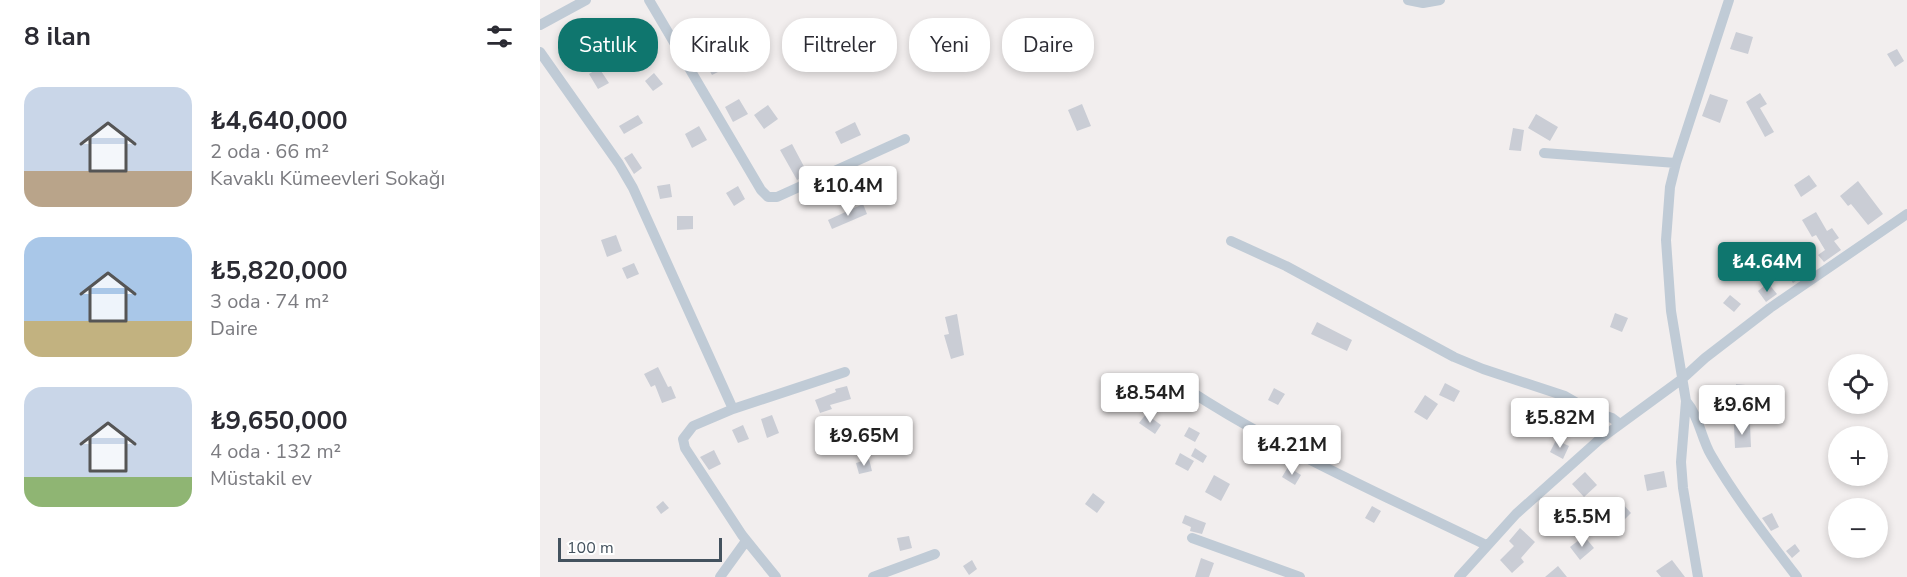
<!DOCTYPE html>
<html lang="tr">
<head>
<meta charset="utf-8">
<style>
	:root { --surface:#fff; --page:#f7f7f7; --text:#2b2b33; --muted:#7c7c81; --accent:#0f766e }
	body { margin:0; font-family:"Nunito Sans",sans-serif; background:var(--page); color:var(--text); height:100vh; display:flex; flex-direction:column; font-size:22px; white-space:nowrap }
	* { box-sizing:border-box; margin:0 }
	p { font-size:20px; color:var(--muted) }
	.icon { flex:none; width:33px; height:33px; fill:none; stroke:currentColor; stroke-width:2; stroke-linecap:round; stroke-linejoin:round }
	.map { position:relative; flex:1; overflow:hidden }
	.panel { display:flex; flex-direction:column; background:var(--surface); width:540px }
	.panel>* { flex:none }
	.top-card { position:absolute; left:18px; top:18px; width:570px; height:54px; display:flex; gap:12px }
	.controls { position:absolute; left:1288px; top:354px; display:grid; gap:12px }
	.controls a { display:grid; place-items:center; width:60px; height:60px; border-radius:50%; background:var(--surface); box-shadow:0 3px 9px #0003; font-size:30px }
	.scale { position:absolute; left:18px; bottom:15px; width:164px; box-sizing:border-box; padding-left:6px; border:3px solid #44525e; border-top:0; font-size:16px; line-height:21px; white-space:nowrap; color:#44525e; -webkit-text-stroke:4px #fff; paint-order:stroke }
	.price { position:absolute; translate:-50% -51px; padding:0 14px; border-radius:6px; background:#fff; color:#222; font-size:20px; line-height:39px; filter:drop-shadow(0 2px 3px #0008) }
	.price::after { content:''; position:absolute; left:50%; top:36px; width:18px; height:14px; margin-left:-9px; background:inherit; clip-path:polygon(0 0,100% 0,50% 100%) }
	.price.selected { background:var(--accent); color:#fff }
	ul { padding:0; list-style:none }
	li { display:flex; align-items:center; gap:18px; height:150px; padding:0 24px }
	li span { display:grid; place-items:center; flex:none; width:168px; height:120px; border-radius:18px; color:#555 }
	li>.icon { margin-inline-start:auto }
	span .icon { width:72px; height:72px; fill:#fffc; stroke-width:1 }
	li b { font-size:26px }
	h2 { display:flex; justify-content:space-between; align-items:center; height:72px; padding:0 24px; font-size:26px }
	.chip { padding:0 21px; border-radius:24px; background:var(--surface); box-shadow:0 3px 9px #0003; font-size:21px; line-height:54px }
	.chip.selected { background:var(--accent); color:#fff }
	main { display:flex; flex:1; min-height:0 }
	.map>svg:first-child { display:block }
	.building { fill:#cacdd5 }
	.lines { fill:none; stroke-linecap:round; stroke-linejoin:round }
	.minor { stroke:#c0cbd6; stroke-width:10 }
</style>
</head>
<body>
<main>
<section class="panel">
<h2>8 ilan<svg class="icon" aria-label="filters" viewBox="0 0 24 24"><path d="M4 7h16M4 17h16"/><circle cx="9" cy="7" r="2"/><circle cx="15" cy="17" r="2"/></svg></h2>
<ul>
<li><span style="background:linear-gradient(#c9d6e8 70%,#b9a48a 0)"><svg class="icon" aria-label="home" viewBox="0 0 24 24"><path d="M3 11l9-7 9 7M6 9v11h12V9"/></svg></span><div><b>₺4,640,000</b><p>2 oda · 66 m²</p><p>Kavaklı Kümeevleri Sokağı</p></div></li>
<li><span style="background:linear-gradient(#a9c7e8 70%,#c2b280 0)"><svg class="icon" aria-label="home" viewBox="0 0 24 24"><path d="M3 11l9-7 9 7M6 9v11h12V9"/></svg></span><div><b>₺5,820,000</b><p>3 oda · 74 m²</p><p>Daire</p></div></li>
<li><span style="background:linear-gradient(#c9d6e8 75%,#8fb573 0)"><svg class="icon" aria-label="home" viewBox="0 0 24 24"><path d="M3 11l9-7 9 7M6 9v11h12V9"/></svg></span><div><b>₺9,650,000</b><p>4 oda · 132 m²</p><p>Müstakil ev</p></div></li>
</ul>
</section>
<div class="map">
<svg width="1367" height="577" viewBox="0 0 1367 577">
	<rect width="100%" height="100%" fill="#f2eeee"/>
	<!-- building -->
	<path class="building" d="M68 21 78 39 67 46 56 29Z
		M1196 32 1213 37 1208 54 1190 49Z
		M27 34 35 47 28 51 20 39Z
		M1357 49 1364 61 1355 67 1347 54Z
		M174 54 182 70 172 75 163 59Z
		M59 68 69 83 58 89 49 74Z
		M114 73 123 84 113 91 105 81Z
		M1220 93 1227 104 1220 108 1234 132 1225 137 1206 102Z
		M1170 94 1188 100 1180 123 1162 116Z
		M199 99 208 114 193 122 185 107Z
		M542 104 551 126 537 131 528 110Z
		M228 105 238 119 224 129 214 115Z
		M996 114 1018 127 1010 141 988 128Z
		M98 115 103 123 84 134 79 126Z
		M315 122 321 135 301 144 295 132Z
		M159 126 167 140 152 148 145 134Z
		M973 128 984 130 981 151 969 150Z
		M252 144 268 174 257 180 240 150Z
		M92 153 102 168 94 174 84 158Z
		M1269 175 1277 186 1261 197 1254 185Z
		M1318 181 1343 214 1328 225 1311 204 1308 206 1300 196Z
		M130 184 132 197 120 199 117 186Z
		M198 186 205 199 194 206 186 193Z
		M323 204 327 214 292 229 288 220Z
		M1276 212 1287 231 1292 228 1299 238 1294 241 1301 250 1284 262 1278 255 1285 250 1276 235 1272 237 1262 220Z
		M137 216H153V229L137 230Z
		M76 235 82 251 67 257 61 240Z
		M1256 259 1266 274 1253 283 1243 268Z
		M94 263 99 274 87 279 82 268Z
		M1228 283 1237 294 1226 302 1218 291Z
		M1190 295 1201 304 1194 312 1183 303Z
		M1075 313 1088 318 1082 332 1070 327Z
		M417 314 424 355 411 359 404 335 409 334 405 317Z
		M777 322 812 340 807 351 771 334Z
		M118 367 128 387 131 386 136 398 122 403 115 385 111 387 104 374Z
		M905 383 920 391 914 402 899 395Z
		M1196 384 1215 386 1213 410 1195 409Z
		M307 386 311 399 290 405 292 409 280 413 275 400 296 392 295 389Z
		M734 388 745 394 738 405 728 400Z
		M885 395 898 404 887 420 874 412Z
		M606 414 621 425 615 434 599 423Z
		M232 415 239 433 227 438 221 419Z
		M203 425 209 439 198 443 192 430Z
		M769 425 784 436 775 449 760 438Z
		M1194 425H1210L1211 447 1195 448Z
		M649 427 660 433 655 442 644 436Z
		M1016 440 1029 446 1023 459 1010 452Z
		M655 448 667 456 663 463 651 456Z
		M174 450 181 464 169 470 160 457Z
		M640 453 654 461 648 471 635 464Z
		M329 459 332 471 319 474 316 463Z
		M748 467 761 475 755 485 742 477Z
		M1124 471 1127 487 1107 491 1104 475Z
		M1045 472 1057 485 1044 497 1032 484Z
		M674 475 690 484 681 501 665 492Z
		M553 493 565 502 557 513 545 504Z
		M1079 500 1091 513 1079 525 1066 512Z
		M123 501 129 508 121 514 116 507Z
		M832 506 841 511 834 523 825 518Z
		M1232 513 1239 527 1231 531 1222 518Z
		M645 515 666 523 662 534 650 531 651 527 642 523Z
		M980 528 995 542 981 558 984 562 972 573 960 560 974 546 969 541Z
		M369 536 372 548 360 551 357 538Z
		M1044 536 1054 548 1040 560 1030 547Z
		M1255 544 1260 551 1252 558 1246 551Z
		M661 558 674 563 669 577H655Z
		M432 560 437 569 429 575 423 566Z
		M1132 560 1145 577H1121L1116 571Z
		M1018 566 1027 577H1005Z"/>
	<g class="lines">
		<!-- minor -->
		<path class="minor" d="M109 0 221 190 228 197H237L365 139
			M868 0 883 3 900 0
			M0 25 46 0
			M0 52 79 164 93 188 193 409
			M1004 153 1136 163
			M691 241 746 266 914 357 943 369 1025 396 1051 411 1072 418 1080 424
			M647 389C742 451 845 496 946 545
			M1146 401C1159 416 1161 438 1171 455 1196 498 1227 538 1257 577
			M652 538 760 577
			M180 577 206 541
			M236 577 202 535 145 448 143 439 153 426 193 409 305 372
			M333 577 395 554
			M919 577 976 514 1060 439 1142 379 1165 358 1230 308 1367 214
			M1158 577 1143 488 1141 462 1146 401 1131 311 1126 240 1130 187 1136 163 1189 0"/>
	</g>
</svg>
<div class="controls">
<a><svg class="icon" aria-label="locate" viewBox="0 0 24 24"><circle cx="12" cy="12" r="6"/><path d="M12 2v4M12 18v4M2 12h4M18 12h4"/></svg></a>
<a>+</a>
<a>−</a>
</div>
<div class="scale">100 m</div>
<b class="price" style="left:308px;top:217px">₺10.4M</b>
<b class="price selected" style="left:1227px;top:293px">₺4.64M</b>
<b class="price" style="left:610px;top:424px">₺8.54M</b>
<b class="price" style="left:1202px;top:436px">₺9.6M</b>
<b class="price" style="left:1020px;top:449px">₺5.82M</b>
<b class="price" style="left:324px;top:467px">₺9.65M</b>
<b class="price" style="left:752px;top:476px">₺4.21M</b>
<b class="price" style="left:1042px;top:548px">₺5.5M</b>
<div class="top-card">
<a class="chip selected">Satılık</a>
<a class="chip">Kiralık</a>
<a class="chip">Filtreler</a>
<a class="chip">Yeni</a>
<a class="chip">Daire</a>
</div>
</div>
</main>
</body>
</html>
